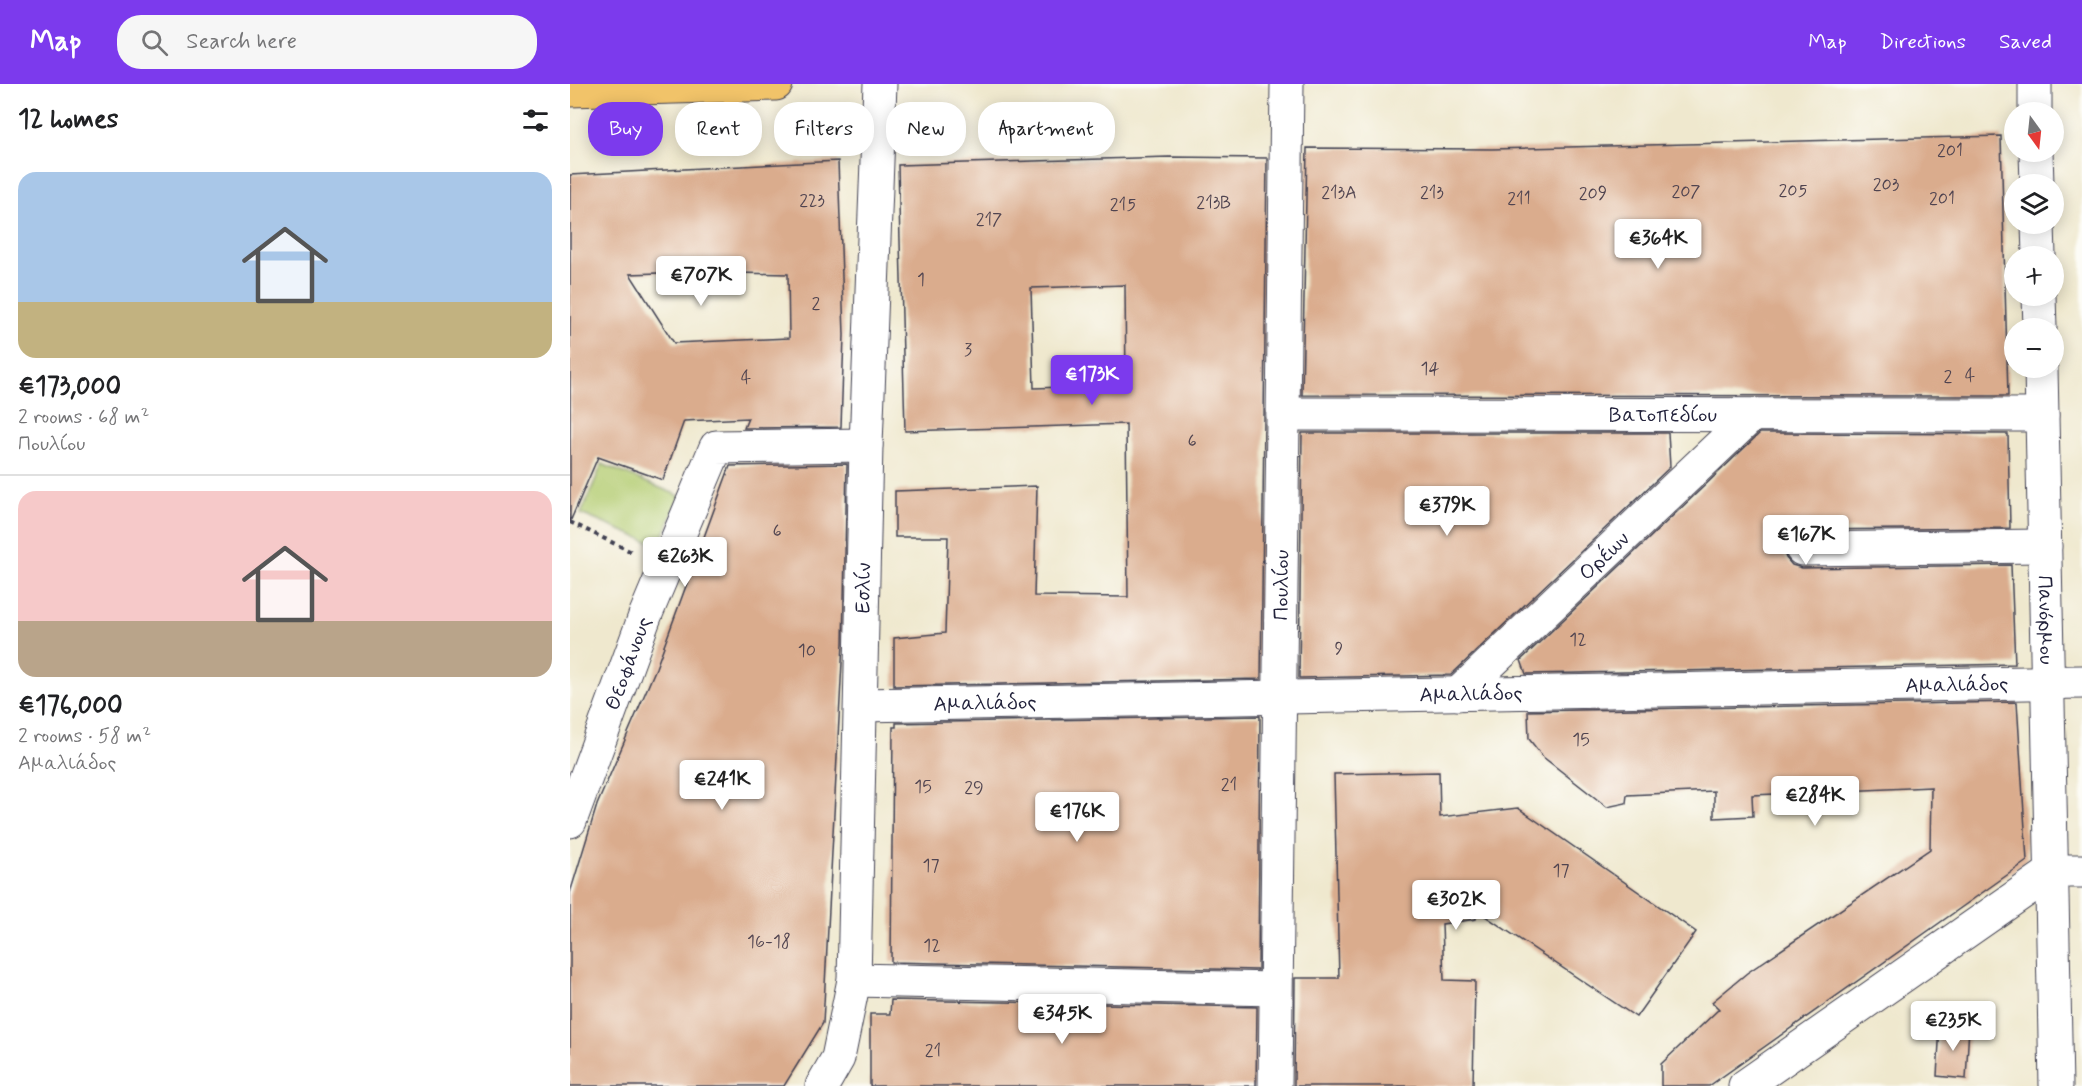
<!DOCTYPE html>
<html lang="en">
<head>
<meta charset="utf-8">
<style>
	:root { --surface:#fff; --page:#f6f6f6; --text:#202124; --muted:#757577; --line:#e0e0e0; --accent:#7c3aed }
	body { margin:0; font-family:Mynerve,sans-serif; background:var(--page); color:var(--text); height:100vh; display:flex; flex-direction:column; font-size:22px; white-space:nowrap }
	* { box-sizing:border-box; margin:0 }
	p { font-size:20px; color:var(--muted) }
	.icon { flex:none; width:33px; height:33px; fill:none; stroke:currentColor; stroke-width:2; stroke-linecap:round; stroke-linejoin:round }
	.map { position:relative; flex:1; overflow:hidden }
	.sheet { display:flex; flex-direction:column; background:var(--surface); width:570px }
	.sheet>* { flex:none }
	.top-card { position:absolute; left:18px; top:18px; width:570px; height:54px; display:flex; gap:12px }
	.needle { width:39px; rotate:165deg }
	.fabs { position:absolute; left:1434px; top:18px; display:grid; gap:12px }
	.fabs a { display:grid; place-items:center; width:60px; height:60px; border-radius:50%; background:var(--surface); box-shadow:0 3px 15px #0003; font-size:30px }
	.price { position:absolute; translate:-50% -51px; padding:0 14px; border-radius:6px; background:#fff; color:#222; font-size:20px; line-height:39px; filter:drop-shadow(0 2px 3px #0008) }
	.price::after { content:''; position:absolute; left:50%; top:36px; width:18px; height:14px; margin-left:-9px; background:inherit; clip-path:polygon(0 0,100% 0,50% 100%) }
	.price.active { background:var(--accent); color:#fff }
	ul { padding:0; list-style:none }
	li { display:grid; align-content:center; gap:12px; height:318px; padding:0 18px }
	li+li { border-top:2px solid var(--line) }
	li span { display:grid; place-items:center; height:186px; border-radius:18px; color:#555 }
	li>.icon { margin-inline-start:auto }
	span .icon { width:108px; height:108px; fill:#fffc; stroke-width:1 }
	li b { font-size:26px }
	h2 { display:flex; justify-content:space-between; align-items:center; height:72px; padding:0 18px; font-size:26px }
	.pill { padding:0 21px; border-radius:24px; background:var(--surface); box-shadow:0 3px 15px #0003; font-size:21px; line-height:54px }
	.pill.active { background:var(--accent); color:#fff }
	header { display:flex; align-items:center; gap:36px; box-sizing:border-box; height:84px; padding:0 30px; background:var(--accent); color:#fff }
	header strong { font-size:28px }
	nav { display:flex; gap:33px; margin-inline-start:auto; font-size:21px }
	.search { width:420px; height:54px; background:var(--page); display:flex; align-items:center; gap:15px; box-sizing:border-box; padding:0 21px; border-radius:24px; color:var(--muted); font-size:22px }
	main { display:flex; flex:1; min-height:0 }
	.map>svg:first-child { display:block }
	.green { fill:#b3cc71; stroke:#6a7756; stroke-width:1.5 }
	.building { fill:#daac8d; fill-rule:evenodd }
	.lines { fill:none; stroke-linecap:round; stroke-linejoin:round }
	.minor-casing { stroke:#414051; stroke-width:35 }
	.tertiary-casing { stroke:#414051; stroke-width:35 }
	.primary-casing { stroke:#414051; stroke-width:35 }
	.path { stroke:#414051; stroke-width:4; stroke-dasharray:4.5 4.5; stroke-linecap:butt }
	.minor { stroke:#fff; stroke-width:33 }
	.tertiary { stroke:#fff; stroke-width:33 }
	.primary { stroke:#f1c369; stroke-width:33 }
	.labels { text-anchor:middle; stroke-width:6; stroke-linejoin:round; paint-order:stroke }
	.number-label { font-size:18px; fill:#504450 }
	.street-label { font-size:21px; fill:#22223b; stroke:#fdfcf7 }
</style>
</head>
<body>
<header>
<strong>Map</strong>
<div class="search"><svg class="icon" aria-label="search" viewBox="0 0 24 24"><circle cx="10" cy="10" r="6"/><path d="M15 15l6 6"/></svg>Search here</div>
<nav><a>Map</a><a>Directions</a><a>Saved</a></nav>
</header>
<main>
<section class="sheet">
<h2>12 homes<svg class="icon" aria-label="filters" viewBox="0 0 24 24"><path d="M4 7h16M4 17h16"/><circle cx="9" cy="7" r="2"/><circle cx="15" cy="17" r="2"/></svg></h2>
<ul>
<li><span style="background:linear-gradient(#a9c7e8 70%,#c2b280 0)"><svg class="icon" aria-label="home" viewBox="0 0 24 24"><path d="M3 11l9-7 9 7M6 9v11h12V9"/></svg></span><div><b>€173,000</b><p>2 rooms · 68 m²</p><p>Πουλίου</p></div></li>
<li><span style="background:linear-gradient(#f6c9c9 70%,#b9a48a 0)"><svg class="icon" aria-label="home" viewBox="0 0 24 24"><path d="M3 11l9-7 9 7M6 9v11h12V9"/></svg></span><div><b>€176,000</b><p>2 rooms · 58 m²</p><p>Αμαλιάδος</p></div></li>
</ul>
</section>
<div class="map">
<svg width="1512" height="1002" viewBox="0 0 1512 1002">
	<rect width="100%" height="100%" fill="#fdfcf7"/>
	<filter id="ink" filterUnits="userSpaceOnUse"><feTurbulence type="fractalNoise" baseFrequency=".0167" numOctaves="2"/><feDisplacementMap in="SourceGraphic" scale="12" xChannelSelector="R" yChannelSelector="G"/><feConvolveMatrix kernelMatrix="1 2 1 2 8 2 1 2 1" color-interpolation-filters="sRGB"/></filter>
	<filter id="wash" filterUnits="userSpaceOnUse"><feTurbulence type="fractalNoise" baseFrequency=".008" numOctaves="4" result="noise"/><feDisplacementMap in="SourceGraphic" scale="24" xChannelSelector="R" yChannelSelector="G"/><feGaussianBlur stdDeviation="1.35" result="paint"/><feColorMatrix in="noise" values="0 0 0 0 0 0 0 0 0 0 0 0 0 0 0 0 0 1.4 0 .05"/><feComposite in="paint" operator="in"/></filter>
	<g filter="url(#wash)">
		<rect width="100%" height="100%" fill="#efe8ce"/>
		<!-- green -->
		<path class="green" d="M32 380 110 412 89 462 11 430Z"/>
		<g id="blocks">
			<!-- building -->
			<path class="building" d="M1431 52 1438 312 732 311 737 64 922 65Z
				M599 73 697 74 691 595 324 602V554L375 549 378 453H325V407L467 402 464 512 558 513 556 340 335 347 328 81ZM555 201 556 301 464 304 461 204Z
				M268 77 274 251 271 343 174 344 178 334 114 337 93 396 28 373 0 438V91ZM119 188 218 190 219 254 104 259 60 190Z
				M732 349H1098L1100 383 881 591 729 594Z
				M1190 349 1438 350 1440 444 1232 446 1223 449 1216 455 1213 466 1216 474 1222 481 1232 484 1441 481 1445 580 956 590 951 576Z
				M277 380 273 559 253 939 214 1002H0V809L27 721 86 584 160 382Z
				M1447 618 1457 777 1139 1002H1091V980L1149 925 1142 918 1177 889 1360 765 1361 703 1182 711 1183 732 1144 734V707L1057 711 1056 719 1037 723 973 673 959 655 958 627Z
				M690 632 688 886 321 878 323 643H326V639Z
				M869 688 870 733 948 724 1126 848 1066 933 906 826V835L872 840 874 896 905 897 903 1002H724L725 894H769L764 690Z
				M321 916 687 923 686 1002H300V930H320Z
				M1370 942 1399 943 1396 995 1367 992Z"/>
		</g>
	</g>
	<g filter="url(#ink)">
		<use href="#blocks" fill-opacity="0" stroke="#414051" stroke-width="1.5"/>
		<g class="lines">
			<defs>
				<g id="minor">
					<path id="s1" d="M713 330 1472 331"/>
					<path d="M1232 465 1475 462"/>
					<path id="s2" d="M888 610 1181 332"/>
					<path id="s3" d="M291 621 1512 598"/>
					<path id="s4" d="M0 737 75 532 146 363 296 361"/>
					<path d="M284 896 705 905"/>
					<path id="s5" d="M252 1002 268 974 284 896 296 361 310 0"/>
					<path id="s6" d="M705 1002 717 0"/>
					<path d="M1175 1002 1483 787H1512"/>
				</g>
				<g id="tertiary">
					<path d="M1465 0V28"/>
					<path d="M1466 68 1467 100"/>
					<path d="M1468 140 1469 172"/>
					<path d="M1469 212 1470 244"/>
					<path id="s7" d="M1471 284 1486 1002"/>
				</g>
				<path id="primary" d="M0 6 206 0"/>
			</defs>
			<!-- minor casing -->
			<use href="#minor" class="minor-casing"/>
			<!-- tertiary casing -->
			<use href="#tertiary" class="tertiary-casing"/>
			<!-- primary casing -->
			<use href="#primary" class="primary-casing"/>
			<!-- path -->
			<path class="path" d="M0 438 64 469"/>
			<!-- minor -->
			<use href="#minor" class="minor"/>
			<!-- tertiary -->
			<use href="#tertiary" class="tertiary"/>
			<!-- primary -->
			<use href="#primary" class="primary"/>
		</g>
	</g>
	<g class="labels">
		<!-- number labels -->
		<g class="number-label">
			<text x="1380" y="72">201</text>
			<text x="1316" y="106">203</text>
			<text x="1223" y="112">205</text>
			<text x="1116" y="113">207</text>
			<text x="769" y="114">213Α</text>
			<text x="862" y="114">213</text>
			<text x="1023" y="115">209</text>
			<text x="949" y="120">211</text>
			<text x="1372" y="120">201</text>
			<text x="242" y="122">223</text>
			<text x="644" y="124">213Β</text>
			<text x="553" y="126">215</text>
			<text x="419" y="141">217</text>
			<text x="351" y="201">1</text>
			<text x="246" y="225">2</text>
			<text x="398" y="271">3</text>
			<text x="860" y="290">14</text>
			<text x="1400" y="297">4</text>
			<text x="1378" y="298">2</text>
			<text x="176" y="299">4</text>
			<text x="622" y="362">6</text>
			<text x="207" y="452">6</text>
			<text x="1008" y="561">12</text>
			<text x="769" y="570">9</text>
			<text x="237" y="572">10</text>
			<text x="1011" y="661">15</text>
			<text x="659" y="706">21</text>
			<text x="353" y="708">15</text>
			<text x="404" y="709">29</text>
			<text x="361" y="787">17</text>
			<text x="991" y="792">17</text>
			<text x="199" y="863">16-18</text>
			<text x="362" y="867">12</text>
			<text x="363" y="972">21</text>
		</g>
		<!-- street labels -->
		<g class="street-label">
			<text dy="7" stroke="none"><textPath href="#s1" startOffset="380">Βατοπεδίου</textPath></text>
			<text dy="7" stroke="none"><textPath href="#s2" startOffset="201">Ορέων</textPath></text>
			<text dy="7" stroke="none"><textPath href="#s6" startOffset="501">Πουλίου</textPath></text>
			<text dy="7" stroke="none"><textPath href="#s5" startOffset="504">Εσλίν</textPath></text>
			<text dy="7" stroke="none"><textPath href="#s7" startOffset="252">Πανόρμου</textPath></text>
			<text dy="7" stroke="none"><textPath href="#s4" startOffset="168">Θεοφάνους</textPath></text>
			<text dy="7" stroke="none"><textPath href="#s3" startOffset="1096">Αμαλιάδος</textPath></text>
			<text dy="7" stroke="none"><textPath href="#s3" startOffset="610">Αμαλιάδος</textPath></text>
			<text dy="7" stroke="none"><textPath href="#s3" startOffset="124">Αμαλιάδος</textPath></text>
		</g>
	</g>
</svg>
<div class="fabs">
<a><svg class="needle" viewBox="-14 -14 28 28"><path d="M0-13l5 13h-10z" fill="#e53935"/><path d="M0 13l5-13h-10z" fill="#757577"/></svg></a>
<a><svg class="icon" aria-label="layers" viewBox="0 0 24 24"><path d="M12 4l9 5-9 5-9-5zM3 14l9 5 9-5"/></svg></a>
<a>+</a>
<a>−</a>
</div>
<b class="price" style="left:1088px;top:186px">€364K</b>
<b class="price" style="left:131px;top:223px">€707K</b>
<b class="price active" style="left:522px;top:322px">€173K</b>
<b class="price" style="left:877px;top:453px">€379K</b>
<b class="price" style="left:1236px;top:482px">€167K</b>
<b class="price" style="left:115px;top:504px">€263K</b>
<b class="price" style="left:152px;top:727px">€241K</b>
<b class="price" style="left:1245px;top:743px">€284K</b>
<b class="price" style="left:507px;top:759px">€176K</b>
<b class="price" style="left:886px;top:847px">€302K</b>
<b class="price" style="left:492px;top:961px">€345K</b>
<b class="price" style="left:1383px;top:968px">€235K</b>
<div class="top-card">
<a class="pill active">Buy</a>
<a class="pill">Rent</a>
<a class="pill">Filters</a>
<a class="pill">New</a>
<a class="pill">Apartment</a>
</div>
</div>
</main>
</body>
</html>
